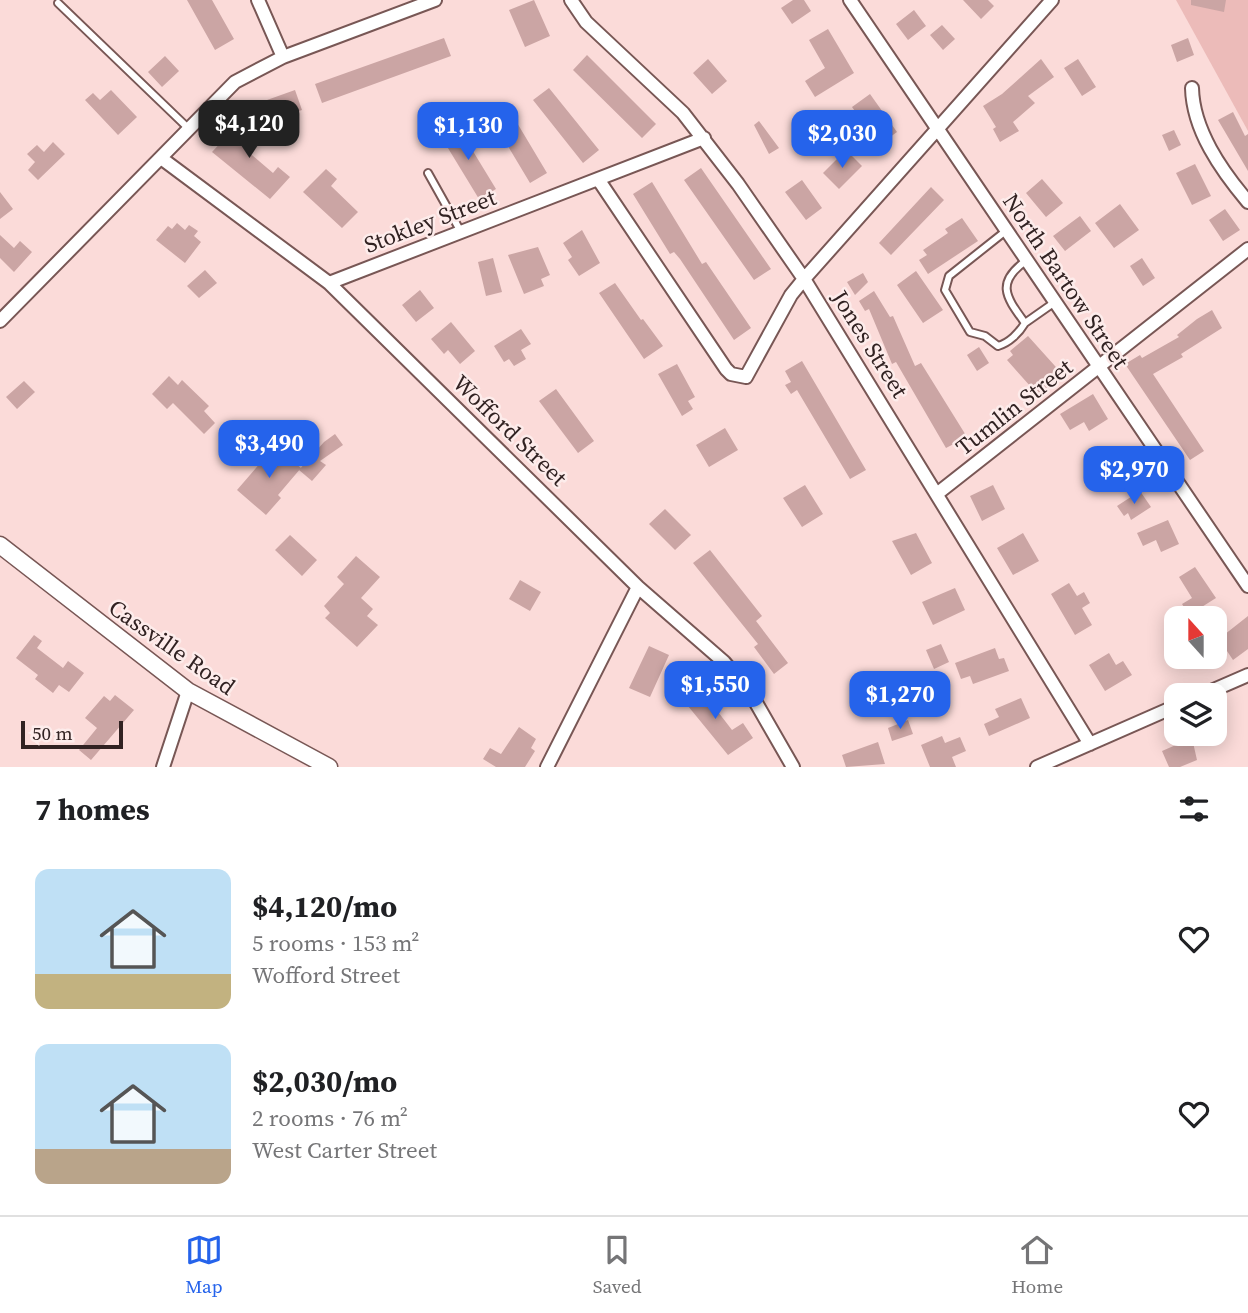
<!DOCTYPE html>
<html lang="en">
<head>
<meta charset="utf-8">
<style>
	:root { --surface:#fff; --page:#f6f6f6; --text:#202124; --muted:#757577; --line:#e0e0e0; --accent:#2563eb }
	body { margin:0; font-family:"Source Serif 4",serif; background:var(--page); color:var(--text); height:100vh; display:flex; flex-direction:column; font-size:26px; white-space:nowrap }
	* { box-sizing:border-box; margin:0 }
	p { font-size:23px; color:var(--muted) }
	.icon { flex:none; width:38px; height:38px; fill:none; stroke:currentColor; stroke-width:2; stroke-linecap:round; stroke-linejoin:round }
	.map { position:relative; height:767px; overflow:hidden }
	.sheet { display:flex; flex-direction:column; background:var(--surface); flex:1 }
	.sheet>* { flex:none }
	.needle { width:46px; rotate:339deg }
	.controls { position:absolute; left:1164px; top:606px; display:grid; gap:14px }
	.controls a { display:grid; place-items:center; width:63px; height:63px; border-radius:14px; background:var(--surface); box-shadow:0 4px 18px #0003; font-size:35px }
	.scale { position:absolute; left:21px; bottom:18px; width:102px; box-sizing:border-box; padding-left:7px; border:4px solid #312222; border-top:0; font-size:19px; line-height:24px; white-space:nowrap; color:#312222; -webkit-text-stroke:5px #fdeceb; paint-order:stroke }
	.price { position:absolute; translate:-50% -60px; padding:0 16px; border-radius:14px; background:var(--accent); color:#fff; font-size:23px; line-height:46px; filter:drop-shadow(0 2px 4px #0008) }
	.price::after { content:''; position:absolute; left:50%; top:42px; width:21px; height:16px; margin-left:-10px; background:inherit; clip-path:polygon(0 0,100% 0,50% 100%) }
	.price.active { background:#222; color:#fff }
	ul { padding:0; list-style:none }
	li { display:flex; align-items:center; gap:21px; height:175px; padding:0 35px }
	li span { display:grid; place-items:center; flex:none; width:196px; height:140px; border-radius:14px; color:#555 }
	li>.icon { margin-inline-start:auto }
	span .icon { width:84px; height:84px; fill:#fffc; stroke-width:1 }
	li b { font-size:30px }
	h2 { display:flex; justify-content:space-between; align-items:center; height:84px; padding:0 35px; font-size:30px }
	.tab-bar { display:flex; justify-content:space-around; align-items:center; height:98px; border-top:2px solid var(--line); background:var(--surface); font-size:19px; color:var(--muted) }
	.tab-bar a { display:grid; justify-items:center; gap:4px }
	.tab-bar .active { color:var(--accent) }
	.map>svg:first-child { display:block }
	.green { fill:#ecbbb9 }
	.building { fill:#cba5a4 }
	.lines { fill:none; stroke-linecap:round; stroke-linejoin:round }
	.service-casing { stroke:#785755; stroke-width:10 }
	.minor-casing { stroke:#785755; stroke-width:16 }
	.secondary-casing { stroke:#785755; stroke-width:19 }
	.service { stroke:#fff; stroke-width:6 }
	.minor { stroke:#fff; stroke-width:12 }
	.secondary { stroke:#fff; stroke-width:16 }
	.labels { text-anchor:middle; stroke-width:5; stroke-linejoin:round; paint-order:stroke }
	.street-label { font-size:23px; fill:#312222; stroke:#fdeceb }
</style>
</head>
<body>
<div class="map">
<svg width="1248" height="767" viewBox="0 0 1248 767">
	<rect width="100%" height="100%" fill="#fbdbd9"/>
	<!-- green -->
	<path class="green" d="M1176 0H1248V131Z"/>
	<!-- building -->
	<path class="building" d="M187 0H212L234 39 215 50Z
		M534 0 550 36 525 47 509 10Z
		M793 0H804L811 11 792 24 781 8Z
		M963 0H988L994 6 981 19Z
		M1191 0H1226L1224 12 1191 5Z
		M914 10 926 26 908 40 896 24Z
		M942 25 955 39 943 50 930 35Z
		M828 29 854 73 815 97 805 81 825 68 809 40Z
		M444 38 451 56 322 103 315 84Z
		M1188 38 1194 55 1177 62 1171 45Z
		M587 55 656 124 642 138 573 70Z
		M165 56 179 71 162 87 148 72Z
		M708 59 727 81 712 94 693 73Z
		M1041 59 1054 77 1028 96 1035 103 1013 122 1019 131 1000 142 993 129 996 127 983 106 1002 94Z
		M1078 59 1096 87 1082 96 1064 68Z
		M549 88 599 150 583 163 533 100Z
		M111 90 137 117 118 135 85 100 93 93 100 100Z
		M295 90 302 110 273 120 267 100Z
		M870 94 897 132 879 145 852 107Z
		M507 106 547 173 530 183 490 116Z
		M1233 112 1245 136 1248 134V171L1218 120Z
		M244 118 260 133 245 149 273 173 278 167 290 177 270 199 212 152Z
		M759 121 779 148 769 154 754 125Z
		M457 125 496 189 479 199 440 135Z
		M1174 130 1181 145 1169 151 1162 135Z
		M53 142 65 154 38 180 28 170 35 162 27 154 37 145 44 152Z
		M846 150 862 166 839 189 823 173Z
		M1195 164 1211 196 1192 205 1176 173Z
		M701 168 771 269 754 280 684 180Z
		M326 169 337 179 331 186 358 212 342 228 303 192Z
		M1042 179 1063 203 1046 217 1026 193Z
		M802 180 822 208 806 220 785 192Z
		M652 182 702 264 706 262 751 328 734 340 680 259 674 252 670 254 633 194Z
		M931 187 944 200 891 255 879 243Z
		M0 192 13 209 0 219Z
		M1120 204 1139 230 1114 248 1095 223Z
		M1225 209 1240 230 1223 241 1209 220Z
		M1080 216 1091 231 1065 251 1053 236Z
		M962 218 978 241 928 274 919 260 927 255 923 250 948 233 945 229Z
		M177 223 185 230 189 225 198 231 194 236 201 242 185 263 156 240 168 226 172 229Z
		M582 230 600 263 579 276 568 260 572 257 563 243Z
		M0 235 14 248 20 241 32 252 14 272 0 258Z
		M538 247 550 275 541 279 544 286 524 294 508 255Z
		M493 258 502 292 486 296 478 262Z
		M1142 258 1155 278 1143 286 1130 266Z
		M205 270 217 283 199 298 187 286Z
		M916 271 943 310 923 323 897 285Z
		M863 273 868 282 855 295 847 282Z
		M615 283 641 320 643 319 663 346 644 359 599 293Z
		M420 290 434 308 416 322 402 305Z
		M874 291 890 317 893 316 915 366 921 363 967 437 946 448 896 362 892 364 869 309 865 311 859 301Z
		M1212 310 1222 328 1181 354 1183 357 1153 374 1204 451 1190 460 1125 364 1140 355 1142 358 1179 337 1177 335 1197 319Z
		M451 322 475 351 460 364 448 350 444 354 431 339Z
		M521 329 531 344 521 350 526 359 514 366 509 359 504 362 494 346Z
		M1028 336 1064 376 1039 396 1007 360 1013 355 1010 351Z
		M979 347 989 363 977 371 967 355Z
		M802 361 866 470 850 479 797 390 791 394 785 385 791 382 785 371Z
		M677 364 695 397 688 401 693 409 682 416 658 374Z
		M169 376 178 385 182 380 209 406 204 411 215 423 204 434 173 403 167 409 152 394Z
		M24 381 35 392 17 409 6 397Z
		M556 389 594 441 578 453 539 401Z
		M1093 394 1108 419 1089 431 1084 422 1070 430 1060 414Z
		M725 428 738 450 709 467 696 445Z
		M335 434 343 445 320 461 326 465 312 481 299 470 324 442Z
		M275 446 301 468 278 495 281 498 266 515 237 490Z
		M1118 456 1126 473 1106 484 1097 467Z
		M805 485 823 514 802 527 783 498Z
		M993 485 1005 509 982 521 970 496Z
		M1140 491 1151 507 1131 520 1128 513 1124 516 1117 506Z
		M665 509 691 535 675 550 649 524Z
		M1168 520 1179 544 1161 552 1156 540 1143 546 1137 533Z
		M916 533 932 563 911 575 892 541Z
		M1023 533 1039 561 1013 575 997 548Z
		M290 535 317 560 302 576 275 550Z
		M710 550 762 616 756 621 788 663 774 674 754 647 758 644 693 563Z
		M356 556 380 577 361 598 373 609 367 616 378 625 357 647 325 618 330 613 324 606 344 584 337 577Z
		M1195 567 1216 598 1189 615 1182 604 1192 598 1179 577Z
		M520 580 541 592 530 611 509 599Z
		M1069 583 1077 596 1084 592 1090 603 1082 608 1092 625 1075 635 1051 594Z
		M955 588 965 610 933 625 922 602Z
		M1248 616V649L1233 660 1225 648 1221 651 1215 642Z
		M34 635 42 641 37 648 63 668 68 661 84 673 69 692 59 685 53 693 35 679 38 675 16 658Z
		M941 644 949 662 934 669 926 650Z
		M649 646 669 655 650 697 629 688Z
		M995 648 999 659 1004 658 1009 671 973 684 970 676 961 679 955 663Z
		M1109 653 1116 665 1123 661 1132 675 1105 691 1089 665Z
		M695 682 732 730 743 723 753 738 728 755 679 695Z
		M115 695 134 710 91 760 79 750 97 728 85 718 104 696 110 701Z
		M1021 698 1030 718 989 736 984 724 999 717 995 709Z
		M908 720 913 734 892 741 888 728Z
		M519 727 536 739 531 748 535 751 525 767H496L483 759 490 748 501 754Z
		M942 736 945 743 960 737 966 751 952 757 956 767H930L921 745Z
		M1192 738 1197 760 1180 767H1169L1162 751Z
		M878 742 885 764 846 767 842 755Z"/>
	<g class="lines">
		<defs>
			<path id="service" d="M58 3 188 128
				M428 173 461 232
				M1007 230 949 276 945 290 970 332 985 336 998 346C1009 343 1019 333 1025 323 1007 298 994 283 1027 260
				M1025 323 1055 302"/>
			<path id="minor" d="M258 0 283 57
				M571 0 586 22 683 113 738 184 804 279 1090 744
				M850 0 1248 586
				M1192 88C1193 130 1221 170 1248 202
				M161 158 329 283 638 587 724 662 751 694 793 767
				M598 179 726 369 731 374 746 377 791 295 804 279 1052 0
				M329 283 704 138
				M0 321 235 82 283 57 435 0
				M938 493 1248 249
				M1202 695 1248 675
				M163 767 188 691
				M547 767 638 587
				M1037 767 1176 706"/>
			<path id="secondary" d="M0 545 188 691 329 767"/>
		</defs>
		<!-- service casing -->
		<use href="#service" class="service-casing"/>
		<!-- minor casing -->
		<use href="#minor" class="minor-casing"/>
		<!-- secondary casing -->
		<use href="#secondary" class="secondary-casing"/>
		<!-- service -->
		<use href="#service" class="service"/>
		<!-- minor -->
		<use href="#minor" class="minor"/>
		<!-- secondary -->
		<use href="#secondary" class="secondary"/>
	</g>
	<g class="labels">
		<!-- street labels -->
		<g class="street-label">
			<text transform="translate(430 221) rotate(-21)" y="8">Stokley Street</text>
			<text transform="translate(1066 281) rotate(56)" y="8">North Bartow Street</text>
			<text transform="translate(870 344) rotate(58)" y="8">Jones Street</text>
			<text transform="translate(1014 407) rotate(-38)" y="8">Tumlin Street</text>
			<text transform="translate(510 430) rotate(44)" y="8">Wofford Street</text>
			<text transform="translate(172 647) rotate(35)" y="8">Cassville Road</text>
		</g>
	</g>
</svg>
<div class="controls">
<a><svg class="needle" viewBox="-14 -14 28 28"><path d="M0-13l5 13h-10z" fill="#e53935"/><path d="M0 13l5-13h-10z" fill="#757577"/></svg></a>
<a><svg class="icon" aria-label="layers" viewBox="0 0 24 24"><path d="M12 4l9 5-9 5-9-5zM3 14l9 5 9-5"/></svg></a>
</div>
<div class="scale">50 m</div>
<b class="price active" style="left:249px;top:160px">$4,120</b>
<b class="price" style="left:468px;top:162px">$1,130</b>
<b class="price" style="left:842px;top:170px">$2,030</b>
<b class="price" style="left:269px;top:480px">$3,490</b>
<b class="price" style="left:1134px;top:506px">$2,970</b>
<b class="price" style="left:715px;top:721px">$1,550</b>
<b class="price" style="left:900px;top:731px">$1,270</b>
</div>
<section class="sheet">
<h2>7 homes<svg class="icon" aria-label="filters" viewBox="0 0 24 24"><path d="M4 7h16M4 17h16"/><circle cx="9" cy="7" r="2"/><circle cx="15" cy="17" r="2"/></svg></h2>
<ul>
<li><span style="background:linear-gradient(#bfe0f5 75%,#c2b280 0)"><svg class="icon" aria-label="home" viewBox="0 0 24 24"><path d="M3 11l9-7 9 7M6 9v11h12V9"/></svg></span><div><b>$4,120/mo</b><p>5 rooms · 153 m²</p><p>Wofford Street</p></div><svg class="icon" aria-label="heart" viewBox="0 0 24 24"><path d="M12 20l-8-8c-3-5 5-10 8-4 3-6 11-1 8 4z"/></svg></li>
<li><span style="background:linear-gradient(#bfe0f5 75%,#b9a48a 0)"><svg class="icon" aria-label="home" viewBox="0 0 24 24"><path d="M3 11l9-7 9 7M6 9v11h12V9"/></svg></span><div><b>$2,030/mo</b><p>2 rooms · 76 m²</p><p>West Carter Street</p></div><svg class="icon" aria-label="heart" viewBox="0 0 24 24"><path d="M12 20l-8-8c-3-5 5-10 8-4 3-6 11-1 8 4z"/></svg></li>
</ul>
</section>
<nav class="tab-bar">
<a class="active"><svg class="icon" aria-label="map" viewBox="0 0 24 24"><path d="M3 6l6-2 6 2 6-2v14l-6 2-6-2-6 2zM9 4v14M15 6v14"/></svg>Map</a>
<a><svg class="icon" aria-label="saved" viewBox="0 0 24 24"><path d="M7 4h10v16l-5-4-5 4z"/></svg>Saved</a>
<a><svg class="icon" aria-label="home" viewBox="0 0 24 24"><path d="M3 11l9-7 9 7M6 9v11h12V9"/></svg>Home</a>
</nav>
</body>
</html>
